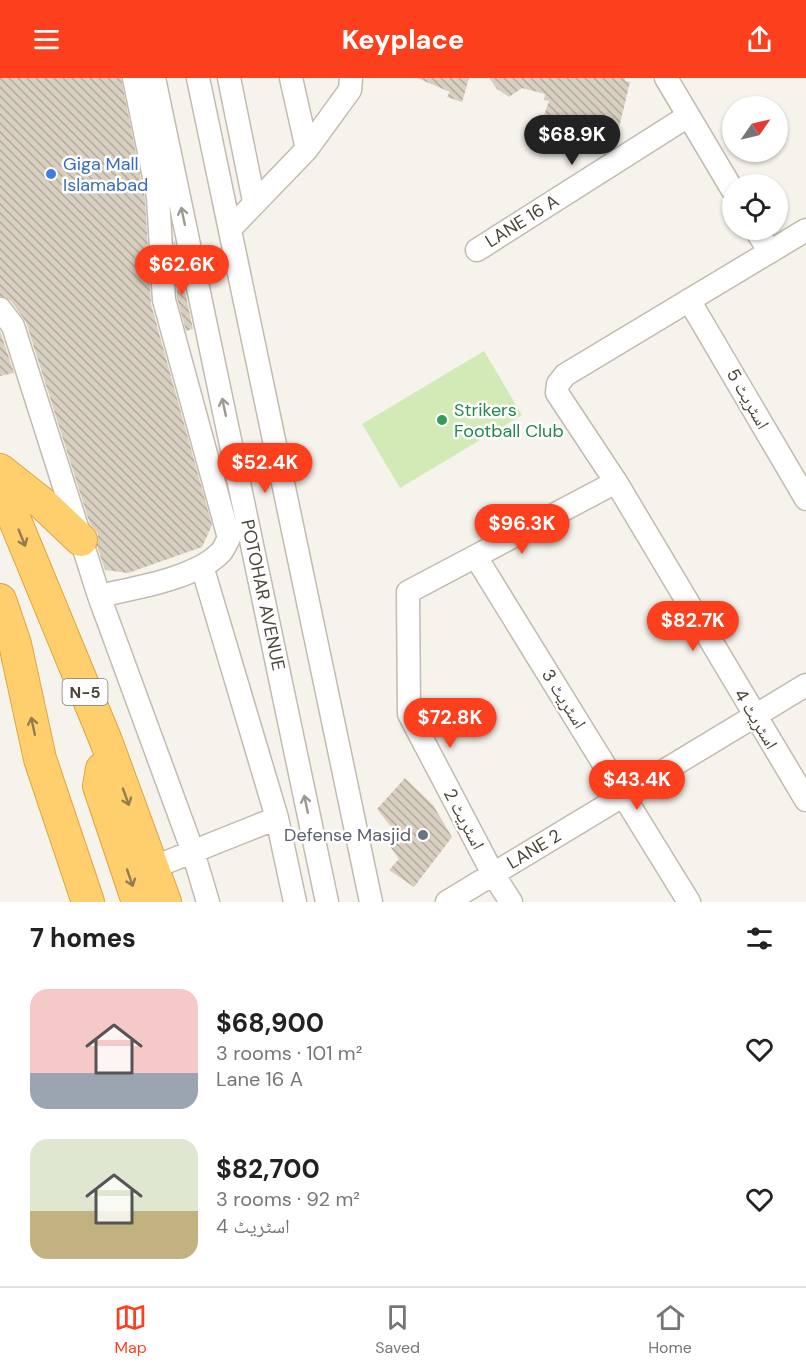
<!DOCTYPE html>
<html lang="en">
<head>
<meta charset="utf-8">
<style>
	:root { --surface:#fff; --page:#f2f2f2; --text:#222; --muted:#767676; --line:#e0e0e0; --accent:#fc3f1d }
	body { margin:0; font-family:"DM Sans","Noto Naskh Arabic",sans-serif; background:var(--page); color:var(--text); height:100vh; display:flex; flex-direction:column; font-size:22px; white-space:nowrap }
	* { box-sizing:border-box; margin:0 }
	p { font-size:20px; color:var(--muted) }
	.icon { flex:none; width:33px; height:33px; fill:none; stroke:currentColor; stroke-width:2; stroke-linecap:round; stroke-linejoin:round }
	.map { position:relative; height:824px; overflow:hidden }
	.drawer { display:flex; flex-direction:column; background:var(--surface); flex:1 }
	.drawer>* { flex:none }
	.needle { width:39px; rotate:56deg }
	.fabs { position:absolute; left:722px; top:18px; display:grid; gap:12px }
	.fabs a { display:grid; place-items:center; width:66px; height:66px; border-radius:50%; background:var(--surface); box-shadow:0 2px 4px #0004; font-size:30px }
	.price { position:absolute; translate:-50% -51px; padding:0 14px; border-radius:21px; background:var(--accent); color:#fff; font-size:20px; line-height:39px; filter:drop-shadow(0 2px 3px #0008) }
	.price::after { content:''; position:absolute; left:50%; top:36px; width:18px; height:14px; margin-left:-9px; background:inherit; clip-path:polygon(0 0,100% 0,50% 100%) }
	.price.on { background:#222; color:#fff }
	ul { padding:0; list-style:none }
	li { display:flex; align-items:center; gap:18px; height:150px; padding:0 30px }
	li span { display:grid; place-items:center; flex:none; width:168px; height:120px; border-radius:18px; color:#555 }
	li>.icon { margin-inline-start:auto }
	span .icon { width:72px; height:72px; fill:#fffc; stroke-width:1 }
	li b { font-size:26px }
	h2 { display:flex; justify-content:space-between; align-items:center; height:72px; padding:0 30px; font-size:26px }
	header { display:flex; justify-content:space-between; align-items:center; height:78px; padding:0 30px; background:var(--accent); color:#fff; font-size:27px; font-weight:800 }
	.tabs { display:flex; justify-content:space-around; align-items:center; height:84px; border-top:2px solid var(--line); background:var(--surface); font-size:16px; color:var(--muted) }
	.tabs a { display:grid; justify-items:center; gap:3px }
	.tabs .on { color:var(--accent) }
	.map>svg:first-child { display:block }
	.green { fill:#d2eab5 }
	.building { fill:url(#building-back-hatch) }
	.lines { fill:none; stroke-linecap:round; stroke-linejoin:round }
	.minor-casing { stroke:#c2bbae; stroke-width:25 }
	.highway-casing { stroke:#e0a43c; stroke-width:34 }
	.minor { stroke:#fff; stroke-width:22 }
	.highway { stroke:#ffcf6e; stroke-width:32 }
	.oneway { stroke:#9c9892 }
	.oneway2 { stroke:#937c4e }
	.shop-dot { fill:#3f7fe0; stroke:#fff; stroke-width:2 }
	.leisure-dot { fill:#2e9e5b; stroke:#fff; stroke-width:2 }
	.worship-dot { fill:#6b7280; stroke:#fff; stroke-width:2 }
	.labels { text-anchor:middle; stroke-width:5; stroke-linejoin:round; paint-order:stroke }
	.shield { fill:#fff; stroke:#817c74; stroke-width:1.5 }
	.shield-label { font-size:16px; font-weight:bold; fill:#4b4439 }
	.shop-label { font-size:18px; fill:#366cbe; stroke:#fff; text-anchor:start }
	.street-label { font-size:18px; fill:#4b4439; stroke:#fff }
	.leisure-label { font-size:18px; fill:#27864d; stroke:#fff; text-anchor:start }
	.worship-label { font-size:18px; fill:#5b616d; stroke:#fff; text-anchor:end }
</style>
</head>
<body>
<header><svg class="icon" aria-label="menu" viewBox="0 0 24 24"><path d="M4 6h16M4 12h16M4 18h16"/></svg>Keyplace<svg class="icon" aria-label="share" viewBox="0 0 24 24"><path d="M12 15V3M7 8l5-5 5 5M5 13v7h14v-7"/></svg></header>
<div class="map">
<svg width="806" height="824" viewBox="0 0 806 824">
	<defs>
		<pattern id="building-back-hatch" width="6" height="6" patternUnits="userSpaceOnUse" patternTransform="scale(1.5)"><rect width="6" height="6" fill="#d8cfc1"/><path d="M-1 5l2 2M0 0l6 6M5-1l2 2" fill="none" stroke="#b1aa9e"/></pattern>
	</defs>
	<rect width="100%" height="100%" fill="#f6f3ec"/>
	<!-- green -->
	<path class="green" d="M484 273 522 337 400 410 362 346Z"/>
	<!-- building -->
	<path class="building" d="M0 0H121L145 121 151 226 212 447 202 469 128 495 105 492 97 468 98 456 90 446 26 244 11 223 0 218Z
		M417 0H469L462 24 447 19 450 14Z
		M489 0H625V3L630 4 617 58 611 57 609 65 546 48 543 40 549 23 544 22 545 16 522 10 509 19 497 11Z
		M174 161 193 251 186 253 177 220Z
		M0 253 14 295 0 298Z
		M405 700 433 727 452 759 414 809 389 792 399 781 389 767 396 755 377 731Z"/>
	<g class="lines">
		<defs>
			<path id="minor" d="M154 0 327 824
				M198 0 371 824
				M229 0 254 123
				M291 0 307 71
				M666 0 732 111
				M230 151 307 71 350 12 351 0
				M756 152 770 174
				M806 152 565 297 558 306 557 315 616 404 806 722
				M477 172 688 38
				M689 222 806 421
				M0 231 13 248 99 518 193 774 208 824
				M476 479 689 824
				M202 488 277 740 295 824
				M99 518C134 510 193 501 219 476 224 472 226 465 229 460L164 222 158 119 134 0
				M152 790 277 740
				M447 824 806 607
				M511 824 493 796 409 636 408 514 616 404"/>
			<path id="highway" d="M0 392 43 426 81 462
				M0 406 106 663 165 824
				M0 522 15 566 40 681 88 824
				M102 691 99 708 138 824"/>
		</defs>
		<!-- minor casing -->
		<use href="#minor" class="minor-casing"/>
		<!-- highway casing -->
		<use href="#highway" class="highway-casing"/>
		<!-- minor -->
		<use href="#minor" class="minor"/>
		<!-- highway -->
		<use href="#highway" class="highway"/>
	</g>
	<!-- one-way arrows -->
	<defs><path id="oneway-shaft" d="M-6 0H5M1.5-3L5.5 0L1.5 3" fill="none" stroke-width="1.6" stroke-linecap="round" stroke-linejoin="round" transform="scale(1.5)"/></defs>
	<g class="oneway">
		<use href="#oneway-shaft" transform="translate(183 138) rotate(-102)"/>
		<use href="#oneway-shaft" transform="translate(224 329) rotate(-102)"/>
		<use href="#oneway-shaft" transform="translate(306 726) rotate(-102)"/>
	</g>
	<g class="oneway2">
		<use href="#oneway-shaft" transform="translate(22 460) rotate(68)"/>
		<use href="#oneway-shaft" transform="translate(33 648) rotate(-102)"/>
		<use href="#oneway-shaft" transform="translate(126 719) rotate(70)"/>
		<use href="#oneway-shaft" transform="translate(130 800) rotate(71)"/>
	</g>
	<!-- markers -->
	<circle class="shop-dot" cx="51" cy="96" r="6"/>
	<circle class="leisure-dot" cx="442" cy="342" r="6"/>
	<circle class="worship-dot" cx="423" cy="757" r="6"/>
	<g class="labels">
		<!-- shield labels -->
		<rect class="shield" x="62.5" y="601" width="45" height="26" rx="4.5"/>
		<g class="shield-label">
			<text x="85" y="620">N-5</text>
		</g>
		<!-- shop labels -->
		<g class="shop-label">
			<text x="63" y="92">Giga Mall<tspan x="63" dy="21">Islamabad</tspan></text>
		</g>
		<!-- street labels -->
		<g class="street-label">
			<text transform="translate(522 143) rotate(-32)" y="6">LANE 16 A</text>
			<text transform="translate(748 321) rotate(60)" y="6">اسٹریٹ 5</text>
			<text transform="translate(263 517) rotate(78)" y="6">POTOHAR AVENUE</text>
			<text transform="translate(564 621) rotate(58)" y="6">اسٹریٹ 3</text>
			<text transform="translate(756 641) rotate(59)" y="6">اسٹریٹ 4</text>
			<text transform="translate(464 741) rotate(62)" y="6">اسٹریٹ 2</text>
			<text transform="translate(534 771) rotate(-31)" y="6">LANE 2</text>
		</g>
		<!-- leisure labels -->
		<g class="leisure-label">
			<text x="454" y="338">Strikers<tspan x="454" dy="21">Football Club</tspan></text>
		</g>
		<!-- worship labels -->
		<g class="worship-label">
			<text x="411" y="763">Defense Masjid</text>
		</g>
	</g>
</svg>
<div class="fabs">
<a><svg class="needle" viewBox="-14 -14 28 28"><path d="M0-13l5 13h-10z" fill="#e53935"/><path d="M0 13l5-13h-10z" fill="#767676"/></svg></a>
<a><svg class="icon" aria-label="locate" viewBox="0 0 24 24"><circle cx="12" cy="12" r="6"/><path d="M12 2v4M12 18v4M2 12h4M18 12h4"/></svg></a>
</div>
<b class="price on" style="left:572px;top:88px">$68.9K</b>
<b class="price" style="left:182px;top:218px">$62.6K</b>
<b class="price" style="left:265px;top:416px">$52.4K</b>
<b class="price" style="left:522px;top:477px">$96.3K</b>
<b class="price" style="left:693px;top:574px">$82.7K</b>
<b class="price" style="left:450px;top:671px">$72.8K</b>
<b class="price" style="left:637px;top:733px">$43.4K</b>
</div>
<section class="drawer">
<h2>7 homes<svg class="icon" aria-label="filters" viewBox="0 0 24 24"><path d="M4 7h16M4 17h16"/><circle cx="9" cy="7" r="2"/><circle cx="15" cy="17" r="2"/></svg></h2>
<ul>
<li><span style="background:linear-gradient(#f6c9c9 70%,#9aa5b1 0)"><svg class="icon" aria-label="home" viewBox="0 0 24 24"><path d="M3 11l9-7 9 7M6 9v11h12V9"/></svg></span><div><b>$68,900</b><p>3 rooms · 101 m²</p><p>Lane 16 A</p></div><svg class="icon" aria-label="heart" viewBox="0 0 24 24"><path d="M12 20l-8-8c-3-5 5-10 8-4 3-6 11-1 8 4z"/></svg></li>
<li><span style="background:linear-gradient(#dfe7d0 60%,#c2b280 0)"><svg class="icon" aria-label="home" viewBox="0 0 24 24"><path d="M3 11l9-7 9 7M6 9v11h12V9"/></svg></span><div><b>$82,700</b><p>3 rooms · 92 m²</p><p>اسٹریٹ 4</p></div><svg class="icon" aria-label="heart" viewBox="0 0 24 24"><path d="M12 20l-8-8c-3-5 5-10 8-4 3-6 11-1 8 4z"/></svg></li>
</ul>
</section>
<nav class="tabs">
<a class="on"><svg class="icon" aria-label="map" viewBox="0 0 24 24"><path d="M3 6l6-2 6 2 6-2v14l-6 2-6-2-6 2zM9 4v14M15 6v14"/></svg>Map</a>
<a><svg class="icon" aria-label="saved" viewBox="0 0 24 24"><path d="M7 4h10v16l-5-4-5 4z"/></svg>Saved</a>
<a><svg class="icon" aria-label="home" viewBox="0 0 24 24"><path d="M3 11l9-7 9 7M6 9v11h12V9"/></svg>Home</a>
</nav>
</body>
</html>
